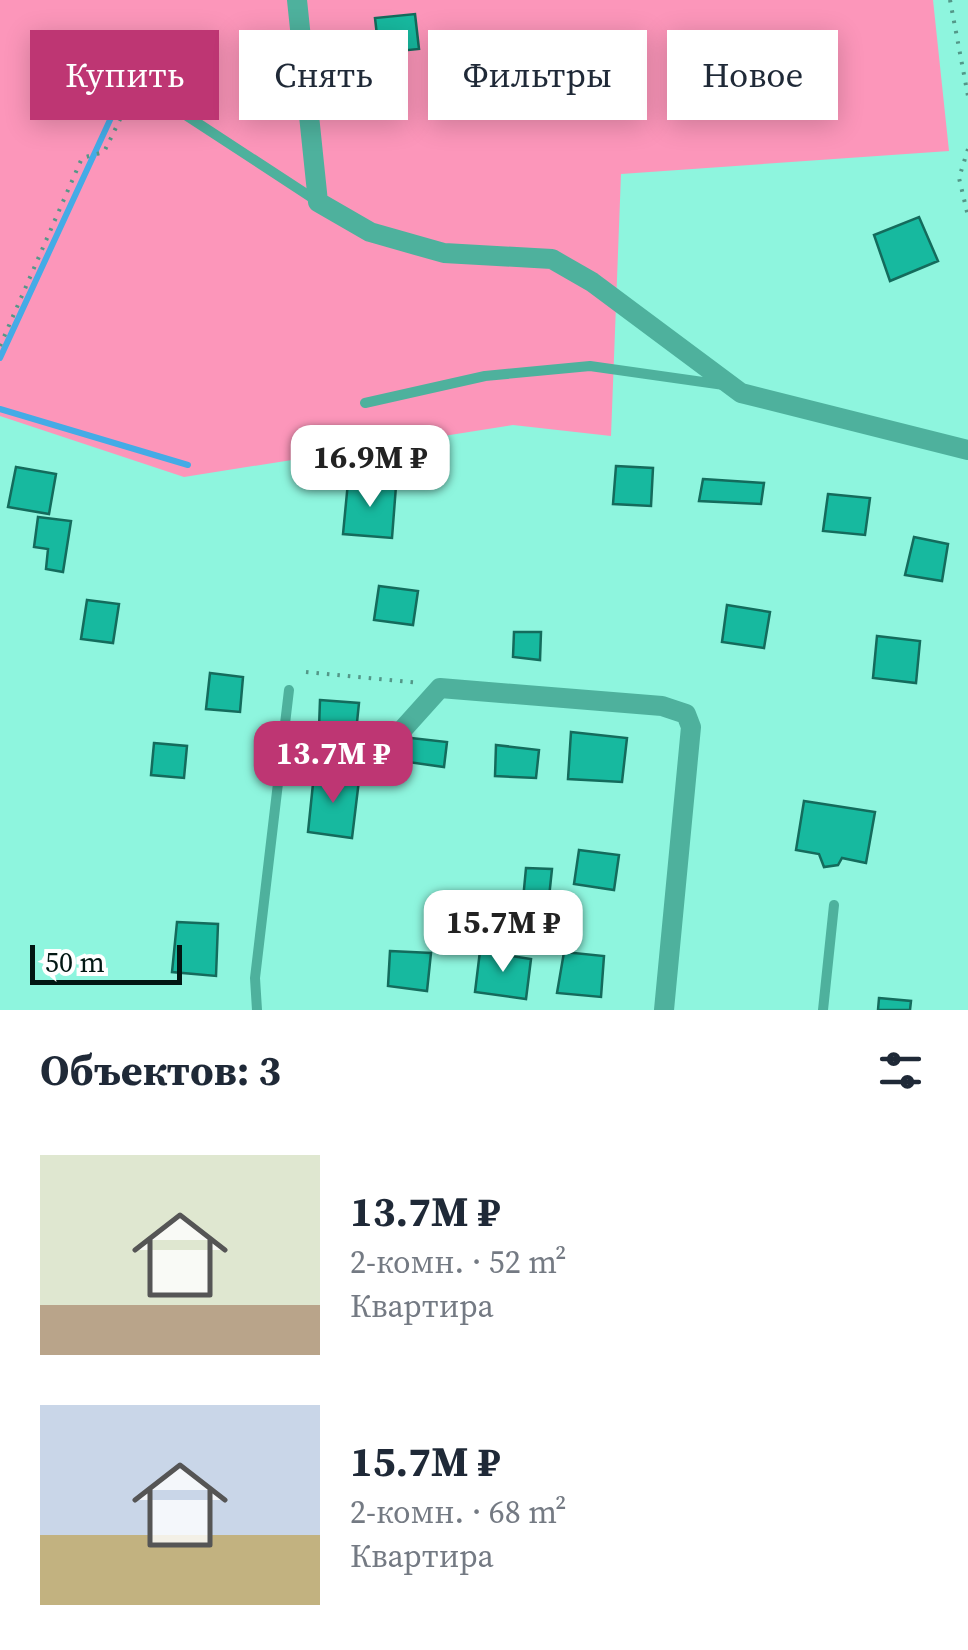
<!DOCTYPE html>
<html lang="ru">
<head>
<meta charset="utf-8">
<style>
	:root { --surface:#fff; --page:#f2f2f3; --text:#1f2937; --muted:#747a83; --accent:#be3673 }
	body { margin:0; font-family:"Source Serif 4",serif; background:var(--page); color:var(--text); height:100vh; display:flex; flex-direction:column; font-size:38px; white-space:nowrap }
	* { box-sizing:border-box; margin:0 }
	p { font-size:32px; color:var(--muted) }
	.icon { flex:none; width:55px; height:55px; fill:none; stroke:currentColor; stroke-width:2; stroke-linecap:round; stroke-linejoin:round }
	.map { position:relative; height:1010px; overflow:hidden }
	.details { display:flex; flex-direction:column; background:var(--surface); flex:1 }
	.details>* { flex:none }
	.banner { position:absolute; left:30px; top:30px; width:910px; height:90px; display:flex; gap:20px }
	.scale { position:absolute; left:30px; bottom:25px; width:152px; box-sizing:border-box; padding-left:10px; border:5px solid #021713; border-top:0; font-size:28px; line-height:35px; white-space:nowrap; color:#021713; -webkit-text-stroke:8px #fff; paint-order:stroke }
	.price { position:absolute; translate:-50% -85px; padding:0 22px; border-radius:20px; background:#fff; color:#222; font-size:32px; line-height:65px; filter:drop-shadow(0 2px 5px #0008) }
	.price::after { content:''; position:absolute; left:50%; top:60px; width:30px; height:22px; margin-left:-15px; background:inherit; clip-path:polygon(0 0,100% 0,50% 100%) }
	.price.active { background:var(--accent); color:#fff }
	ul { padding:0; list-style:none }
	li { display:flex; align-items:center; gap:30px; height:250px; padding:0 40px }
	li span { display:grid; place-items:center; flex:none; width:280px; height:200px; border-radius:0px; color:#555 }
	li>.icon { margin-inline-start:auto }
	span .icon { width:120px; height:120px; fill:#fffc; stroke-width:1 }
	li b { font-size:42px }
	h2 { display:flex; justify-content:space-between; align-items:center; height:120px; padding:0 40px; font-size:42px }
	.pill { padding:0 35px; border-radius:0px; background:var(--surface); box-shadow:0 5px 25px #0003; font-size:35px; line-height:90px }
	.pill.active { background:var(--accent); color:#fff }
	.map>svg:first-child { display:block }
	.green { fill:#fc96ba }
	.lines { fill:none; stroke-linecap:round; stroke-linejoin:round }
	.stream { stroke:#44abe6; stroke-width:6 }
	.building { fill:#17b99f; stroke:#146b5c; stroke-width:2.5 }
	.path { stroke:#539788; stroke-width:4; stroke-dasharray:2.5 8; stroke-linecap:butt }
	.service { stroke:#4eb19d; stroke-width:10 }
	.minor { stroke:#4eb19d; stroke-width:20 }
</style>
</head>
<body>
<div class="map">
<svg width="968" height="1010" viewBox="0 0 968 1010">
	<rect width="100%" height="100%" fill="#8ef5de"/>
	<!-- green -->
	<path class="green" d="M0 0H933L949 151 621 174 611 436 513 425 184 477 0 416Z"/>
	<g class="lines">
		<!-- stream -->
		<path class="stream" d="M0 358 122 94
			M0 409 188 465"/>
	</g>
	<!-- building -->
	<path class="building" d="M415 14 419 49 379 53 375 18Z
		M919 217 938 261 890 281 874 235Z
		M616 466 653 468 651 506 613 504Z
		M16 467 56 474 49 514 8 507Z
		M703 479 764 483 761 504 699 501Z
		M348 482 396 486 392 538 343 534Z
		M828 494 870 498 865 535 823 531Z
		M38 517 71 521 63 572 46 569 48 549 34 547Z
		M914 537 948 544 942 581 905 575Z
		M379 586 418 591 413 625 374 620Z
		M87 600 119 604 113 643 81 639Z
		M727 605 770 612 764 648 722 642Z
		M514 632H541L540 660 513 657Z
		M877 636 920 641 916 683 873 678Z
		M210 673 243 677 240 712 206 709Z
		M320 700 359 703 353 761 318 756Z
		M571 732 627 738 622 782 568 779Z
		M411 738 447 742 444 767 408 762Z
		M154 743 187 746 184 778 151 775Z
		M496 745 539 750 536 778 495 776Z
		M314 774 359 780 352 838 308 832Z
		M804 801 875 812 866 863 842 858 838 865 824 867 819 854 796 850Z
		M579 850 619 855 614 890 574 884Z
		M526 868 552 869 544 945 519 942Z
		M177 922 218 924 216 976 172 972Z
		M390 951 431 953 427 991 388 986Z
		M480 951 531 959 526 999 475 992Z
		M564 952 604 956 601 997 557 993Z
		M879 998 911 1001 910 1010H878Z"/>
	<g class="lines">
		<!-- path -->
		<path class="path" d="M950 0 968 96
			M968 149 959 178 968 216
			M0 346 82 158 104 152 131 97
			M306 672 420 683"/>
		<!-- service -->
		<path class="service" d="M138 84 317 201
			M365 403 485 376 590 366 724 385
			M257 1010 255 978 289 690
			M823 1010 834 905"/>
		<!-- minor -->
		<path class="minor" d="M297 0 318 202 370 232 444 253 552 259 592 282 741 393 968 450
			M387 760 404 728 440 688 662 706 686 714 691 727 664 1010"/>
	</g>
</svg>
<div class="scale">50 m</div>
<b class="price" style="left:370px;top:510px">16.9M ₽</b>
<b class="price active" style="left:333px;top:806px">13.7M ₽</b>
<b class="price" style="left:503px;top:975px">15.7M ₽</b>
<div class="banner">
<a class="pill active">Купить</a>
<a class="pill">Снять</a>
<a class="pill">Фильтры</a>
<a class="pill">Новое</a>
</div>
</div>
<section class="details">
<h2>Объектов: 3<svg class="icon" aria-label="filters" viewBox="0 0 24 24"><path d="M4 7h16M4 17h16"/><circle cx="9" cy="7" r="2"/><circle cx="15" cy="17" r="2"/></svg></h2>
<ul>
<li><span style="background:linear-gradient(#dfe7d0 75%,#b9a48a 0)"><svg class="icon" aria-label="home" viewBox="0 0 24 24"><path d="M3 11l9-7 9 7M6 9v11h12V9"/></svg></span><div><b>13.7M ₽</b><p>2-комн. · 52 m²</p><p>Квартира</p></div></li>
<li><span style="background:linear-gradient(#c9d6e8 65%,#c2b280 0)"><svg class="icon" aria-label="home" viewBox="0 0 24 24"><path d="M3 11l9-7 9 7M6 9v11h12V9"/></svg></span><div><b>15.7M ₽</b><p>2-комн. · 68 m²</p><p>Квартира</p></div></li>
</ul>
</section>
</body>
</html>
